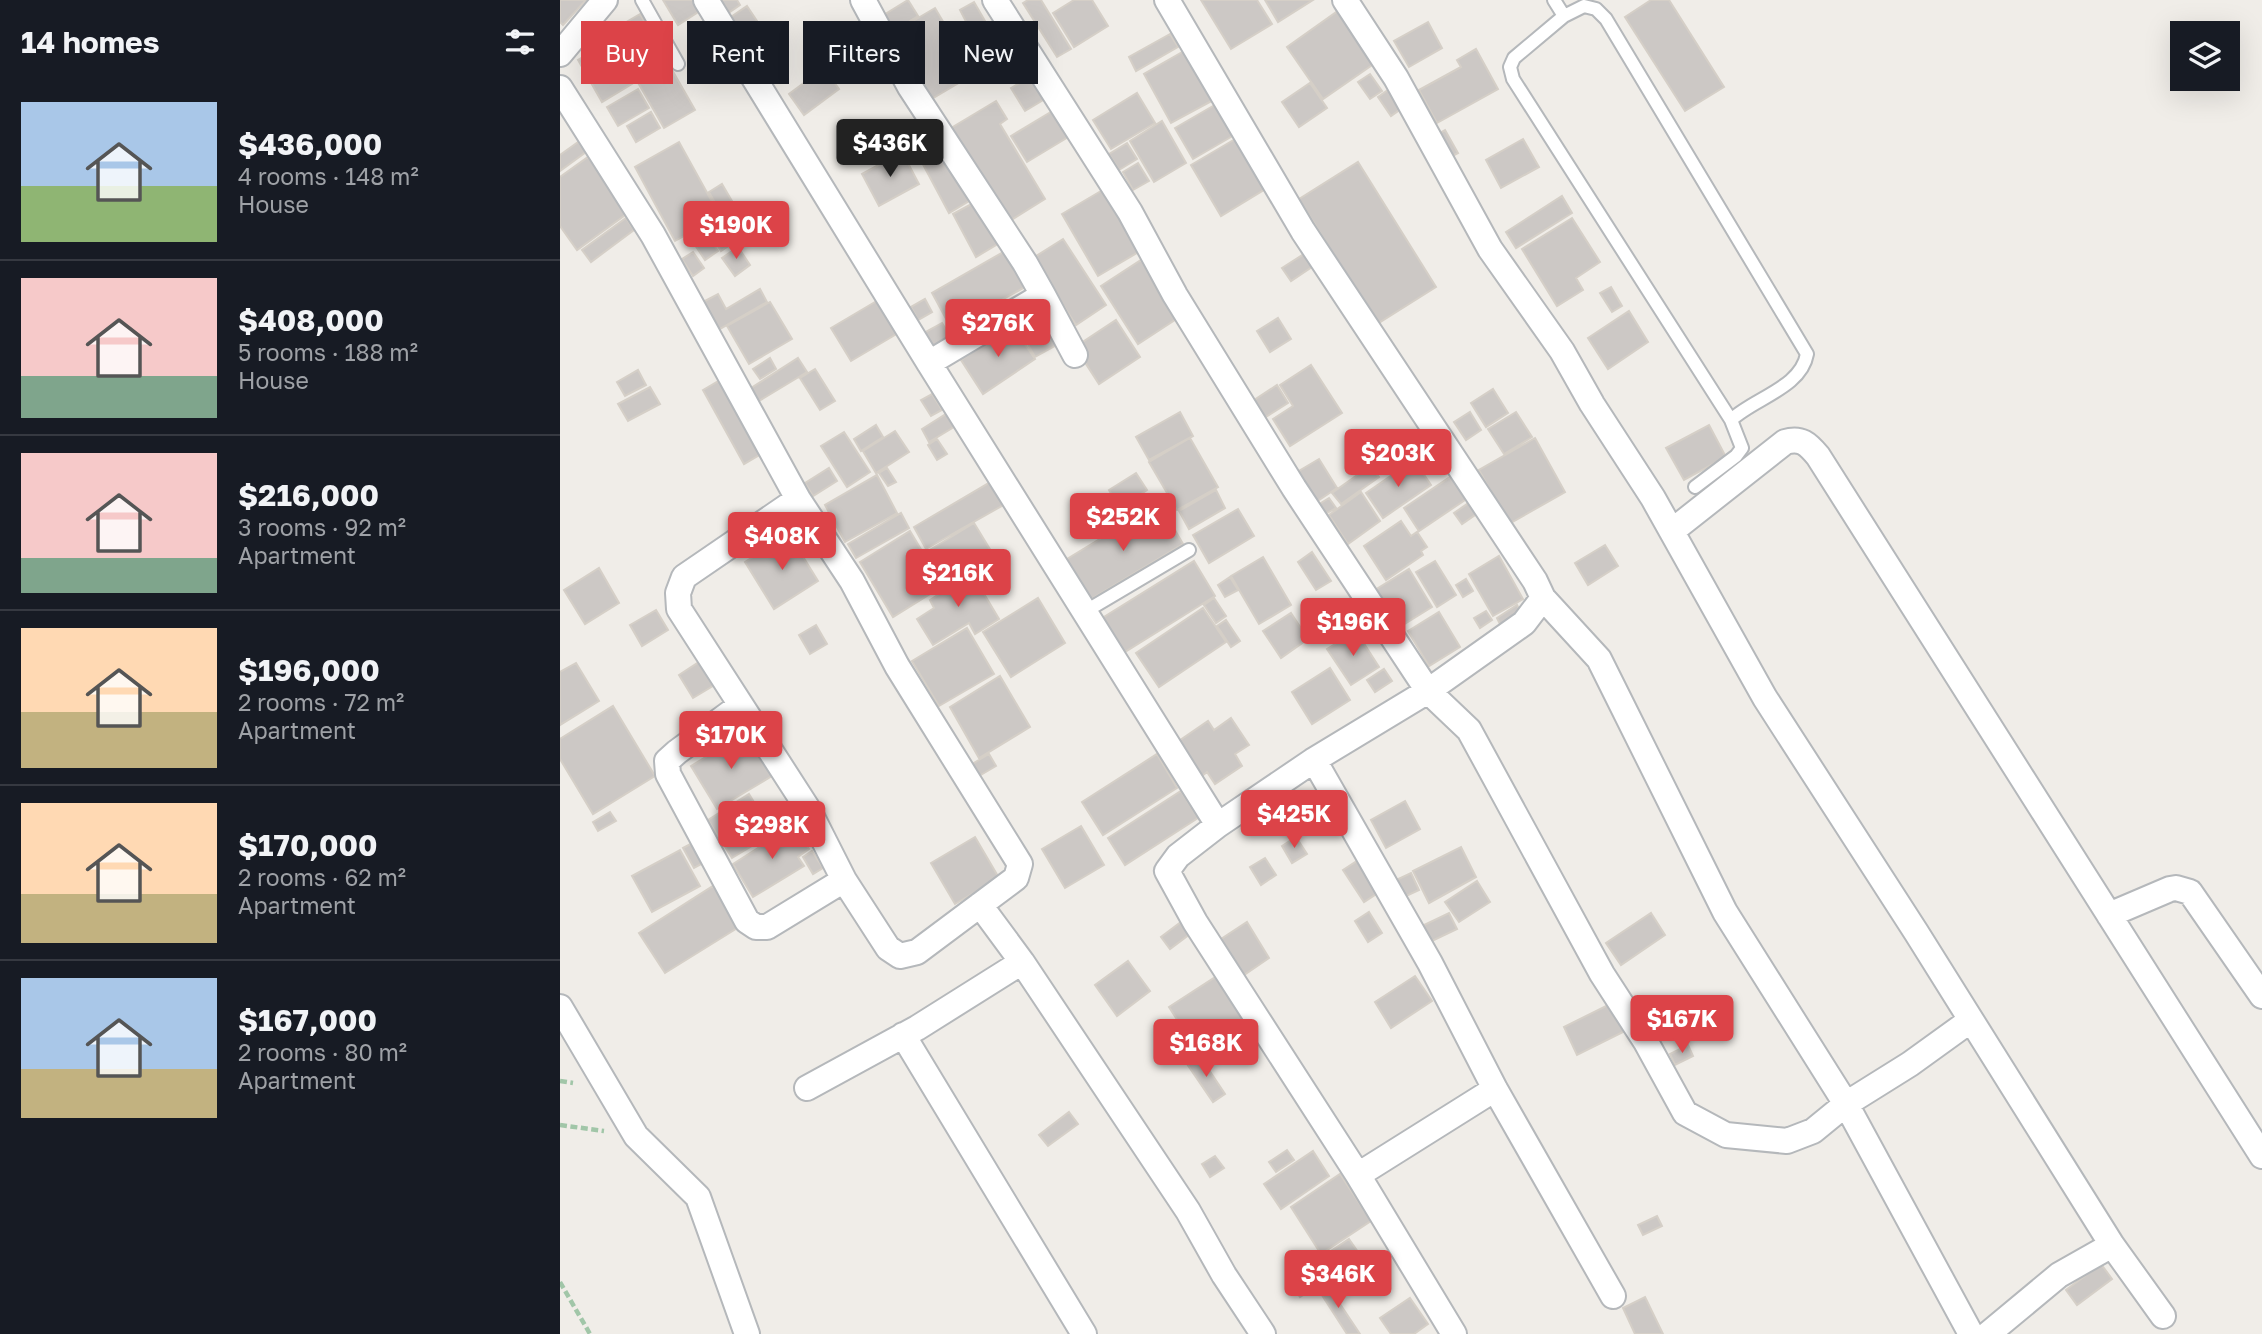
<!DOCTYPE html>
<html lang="en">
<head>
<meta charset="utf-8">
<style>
	:root { --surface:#171b24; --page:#20242c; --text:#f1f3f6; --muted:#9ea1a6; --line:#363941; --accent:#dc4348 }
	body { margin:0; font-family:"Golos Text",sans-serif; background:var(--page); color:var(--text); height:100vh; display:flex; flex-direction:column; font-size:26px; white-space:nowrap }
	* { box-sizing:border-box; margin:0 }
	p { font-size:23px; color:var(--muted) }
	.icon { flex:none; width:38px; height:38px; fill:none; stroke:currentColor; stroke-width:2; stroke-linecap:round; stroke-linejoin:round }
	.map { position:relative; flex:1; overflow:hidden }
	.side { display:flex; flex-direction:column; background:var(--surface); width:560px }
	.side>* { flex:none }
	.hud { position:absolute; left:21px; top:21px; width:665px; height:63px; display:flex; gap:14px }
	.fabs { position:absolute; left:1610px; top:21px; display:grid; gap:14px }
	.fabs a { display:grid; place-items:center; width:70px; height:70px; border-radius:0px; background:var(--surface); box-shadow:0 7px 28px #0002; font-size:35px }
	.price { position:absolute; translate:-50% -60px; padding:0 16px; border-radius:7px; background:var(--accent); color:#fff; font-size:23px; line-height:46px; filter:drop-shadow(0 2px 4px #0008) }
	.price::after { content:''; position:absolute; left:50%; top:42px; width:21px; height:16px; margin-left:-10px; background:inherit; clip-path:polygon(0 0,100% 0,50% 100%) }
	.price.current { background:#222; color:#fff }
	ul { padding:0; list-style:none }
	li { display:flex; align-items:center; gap:21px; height:175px; padding:0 21px }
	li+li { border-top:2px solid var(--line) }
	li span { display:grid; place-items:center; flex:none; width:196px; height:140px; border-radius:0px; color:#555 }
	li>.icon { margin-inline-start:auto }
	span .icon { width:84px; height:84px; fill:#fffc; stroke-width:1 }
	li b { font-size:30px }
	h2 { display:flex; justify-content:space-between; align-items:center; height:84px; padding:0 21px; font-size:30px }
	.pill { padding:0 24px; border-radius:0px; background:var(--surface); box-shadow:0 7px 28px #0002; font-size:24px; line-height:63px }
	.pill.current { background:var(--accent); color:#fff }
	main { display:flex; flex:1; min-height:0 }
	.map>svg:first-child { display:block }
	.building { fill:#ccc8c5; stroke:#d5cfc7; stroke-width:2 }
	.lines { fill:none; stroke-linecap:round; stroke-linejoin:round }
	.service-casing { stroke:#b5b8bb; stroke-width:16 }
	.minor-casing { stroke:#b5b8bb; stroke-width:28 }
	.path { stroke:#a1c6a8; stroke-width:4.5; stroke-dasharray:7 3.5; stroke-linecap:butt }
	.service { stroke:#fff; stroke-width:12 }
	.minor { stroke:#fff; stroke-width:24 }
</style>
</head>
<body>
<main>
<section class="side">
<h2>14 homes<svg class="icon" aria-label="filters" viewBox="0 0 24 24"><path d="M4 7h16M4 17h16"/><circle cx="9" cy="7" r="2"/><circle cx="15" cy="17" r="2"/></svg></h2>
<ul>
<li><span style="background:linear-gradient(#a9c7e8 60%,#8fb573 0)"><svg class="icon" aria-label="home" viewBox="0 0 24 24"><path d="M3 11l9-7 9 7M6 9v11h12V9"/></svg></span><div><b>$436,000</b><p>4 rooms · 148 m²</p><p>House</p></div></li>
<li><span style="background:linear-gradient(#f6c9c9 70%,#7fa58c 0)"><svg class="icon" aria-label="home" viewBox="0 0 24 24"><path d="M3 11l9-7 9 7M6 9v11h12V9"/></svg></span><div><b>$408,000</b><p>5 rooms · 188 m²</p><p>House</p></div></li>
<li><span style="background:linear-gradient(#f6c9c9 75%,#7fa58c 0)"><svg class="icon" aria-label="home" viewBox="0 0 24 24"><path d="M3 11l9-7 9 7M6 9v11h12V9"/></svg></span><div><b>$216,000</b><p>3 rooms · 92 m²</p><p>Apartment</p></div></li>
<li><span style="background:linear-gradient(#ffd9b3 60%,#c2b280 0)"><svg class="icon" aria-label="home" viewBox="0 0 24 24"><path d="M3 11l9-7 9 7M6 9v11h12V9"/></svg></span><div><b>$196,000</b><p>2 rooms · 72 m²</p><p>Apartment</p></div></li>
<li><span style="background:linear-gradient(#ffd9b3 65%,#c2b280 0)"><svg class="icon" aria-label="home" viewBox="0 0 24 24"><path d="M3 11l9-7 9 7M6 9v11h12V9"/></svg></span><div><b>$170,000</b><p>2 rooms · 62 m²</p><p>Apartment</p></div></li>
<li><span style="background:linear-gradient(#a9c7e8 65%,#c2b280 0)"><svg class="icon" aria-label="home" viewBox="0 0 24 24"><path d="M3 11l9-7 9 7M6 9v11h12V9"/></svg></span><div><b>$167,000</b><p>2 rooms · 80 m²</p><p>Apartment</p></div></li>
</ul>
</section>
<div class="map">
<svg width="1702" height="1334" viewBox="0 0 1702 1334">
	<rect width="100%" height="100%" fill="#f0ede8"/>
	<!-- building -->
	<path class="building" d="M0 0H26L3 25 0 22Z
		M103 0H137L143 9 118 25Z
		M160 0H177L180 5 164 16Z
		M348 0 358 16 332 32 322 16Z
		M468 0H481L511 49 497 57 463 3Z
		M514 0H532L548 26 514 47 493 13Z
		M641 0H697L712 24 671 49Z
		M705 0H753L718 22Z
		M1091 0H1109L1164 87 1125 111 1065 17Z
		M414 2 429 28 414 37 400 10Z
		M187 6 197 21 177 34 168 19Z
		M375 8 414 74 370 100 326 37Z
		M782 8 818 61 763 99 727 47Z
		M80 14 135 110 104 128 49 32Z
		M868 22 882 48 849 67 834 41Z
		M610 34 618 47 576 71 569 57Z
		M48 43 72 84 42 102 18 60Z
		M631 47 659 97 611 123 584 74Z
		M916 49 938 89 877 123 859 90 901 67 897 60Z
		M264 68 279 89 244 115 229 94Z
		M476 73 490 96 465 111 451 88Z
		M810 74 822 91 810 99 798 82Z
		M750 83 767 108 739 127 722 102Z
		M78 89 89 108 58 126 47 107Z
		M828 90 841 109 831 116 818 97Z
		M577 93 595 123 551 149 533 120Z
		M665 99 683 130 633 159 615 128Z
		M436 101 447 119 440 124 485 199 448 222 391 128Z
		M494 110 510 136 467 162 451 136Z
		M91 112 100 128 76 142 67 126Z
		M602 121 626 163 594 182 570 141Z
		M885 130 898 153 885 160 873 137Z
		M682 135 712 185 661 216 631 165Z
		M963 139 979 167 941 188 926 160Z
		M18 142 26 152 0 171V155Z
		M119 142 160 216 115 241 75 167Z
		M567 143 577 159 559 170 549 154Z
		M381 146 411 200 389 213 359 157Z
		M342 152 359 184 319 206 302 174Z
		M28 157 68 213 17 250 0 226V177Z
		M798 162 876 287 817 324 739 199Z
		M578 163 589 181 573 190 563 172Z
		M162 184 183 220 169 228 149 192Z
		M546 188 582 250 538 276 502 214Z
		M1002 196 1012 213 956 248 946 232Z
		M415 202 438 244 416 257 393 214Z
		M66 218 74 230 31 262 22 250Z
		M1012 218 1040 262 1016 278 1023 290 997 306 962 249Z
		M160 220 174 242 161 251 147 230Z
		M144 230 158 251 145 260 131 239Z
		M503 239 546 305 516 325 473 258Z
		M178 247 190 265 175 276 162 258Z
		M445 251 465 287 391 328 372 293Z
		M133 252 144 268 133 276 122 259Z
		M747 252 755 265 731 281 722 268Z
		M581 260 618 318 578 344 541 286Z
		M1051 287 1062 306 1052 312 1040 293Z
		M200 289 207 302 158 330 143 302 158 294 166 309Z
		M320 299 340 332 291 361 271 328Z
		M365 299 372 312 358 320 351 307Z
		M210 302 232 339 189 364 167 326Z
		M481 310 500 343 475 357 457 325Z
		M1069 311 1088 342 1048 369 1028 338Z
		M718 318 731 339 710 352 697 331Z
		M556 320 580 357 539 384 515 347Z
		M382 323 391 338 373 349 364 333Z
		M452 325 475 359 423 394 401 360Z
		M210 358 216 369 200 379 193 369Z
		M238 358 247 372 199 401 191 388Z
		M751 365 782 413 730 446 713 419 733 406 720 385Z
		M255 369 275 401 260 410 240 378Z
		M78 370 86 385 65 396 57 382Z
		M162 379 203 453 184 464 143 390Z
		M717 385 728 403 701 420 691 402Z
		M90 387 100 404 68 421 58 404Z
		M933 389 948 413 926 427 911 403Z
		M372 394 382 410 371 416 361 400Z
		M620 412 633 436 589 460 576 437Z
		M910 412 921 430 906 440 894 422Z
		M956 412 972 437 944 454 928 429Z
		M386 414 394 427 369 442 362 429Z
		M316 425 323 437 301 451 294 439Z
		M1149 425 1166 457 1124 480 1106 448Z
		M335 431 349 452 316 473 303 451Z
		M284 432 310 472 287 487 261 446Z
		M630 438 658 487 617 510 589 462Z
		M975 438 1005 492 949 524 919 470Z
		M377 439 387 454 377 460 368 445Z
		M759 459 777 488 756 502 737 472Z
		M854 460 871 485 823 518 806 493Z
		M810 466 819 477 781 504 772 493Z
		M269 468 277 481 253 496 245 483Z
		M327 468 336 482 328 486 319 473Z
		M576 473 587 490 560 508 549 490Z
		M317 475 337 513 285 542 265 505Z
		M893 475 908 498 859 531 844 508Z
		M434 480 447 503 366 549 354 527Z
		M656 490 665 508 629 529 619 511Z
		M801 492 820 521 788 544 769 515Z
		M769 498 776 508 762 516 756 506Z
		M910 502 918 513 902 524 894 513Z
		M599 503 623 544 526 602 502 562Z
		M678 509 694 536 649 563 633 535Z
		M341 513 349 528 296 558 288 544Z
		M841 521 851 536 857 532 867 547 861 551 863 555 826 580 804 546Z
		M414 523 431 551 385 579 368 551Z
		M350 531 383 586 333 617 300 562Z
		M229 534 258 581 214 609 185 562Z
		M1045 545 1058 566 1028 585 1015 563Z
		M752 552 771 581 756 590 738 562Z
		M939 556 963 599 933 616 909 574Z
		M703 557 731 605 699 624 671 576Z
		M634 561 655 596 560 655 539 620Z
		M875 561 896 595 877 607 856 572Z
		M408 567 439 619 415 634 409 623 373 645 357 619 374 608 370 600 388 588 385 582Z
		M39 568 59 603 25 624 4 590Z
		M849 569 872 607 833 631 810 593Z
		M670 577 678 590 665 597 658 585Z
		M906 579 913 591 903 597 896 585Z
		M478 598 505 643 451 677 423 632Z
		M654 598 666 616 656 623 644 605Z
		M957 605 964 618 943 630 937 618Z
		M643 608 666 642 599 687 576 653Z
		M96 610 108 630 82 646 70 625Z
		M926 611 932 620 920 628 914 618Z
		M879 612 900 647 869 666 848 631Z
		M731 613 748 639 721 658 703 631Z
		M666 620 680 641 671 647 657 626Z
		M256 625 267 644 250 654 239 635Z
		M407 628 434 674 379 706 352 661Z
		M796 631 819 667 791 685 767 649Z
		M139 662 153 686 133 698 119 675Z
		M16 663 39 701 0 725V672Z
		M770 668 790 700 752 724 732 692Z
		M824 669 832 681 815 692 807 680Z
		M440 676 470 727 419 758 390 707Z
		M53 706 95 776 33 814 0 759V739Z
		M671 718 689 745 675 754 682 766 655 784 647 772 637 780 613 745 648 721 654 730Z
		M185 733 212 776 157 809 131 766Z
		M429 754 436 766 419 776 412 764Z
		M597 754 617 788 543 835 522 802Z
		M621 791 638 818 565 865 548 838Z
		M189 794 213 833 172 858 148 820Z
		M845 801 860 829 826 848 811 820Z
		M50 812 56 821 38 831 33 822Z
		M234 825 249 849 238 857 244 866 193 897 173 864Z
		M521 826 544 865 505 888 482 849Z
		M415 837 439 878 395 904 371 863Z
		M736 837 747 854 732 863 722 846Z
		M134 842 145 862 134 868 123 848Z
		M901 847 916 877 869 903 853 871Z
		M120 850 140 886 92 912 72 876Z
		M252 851 263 868 253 874 243 857Z
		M705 858 716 875 701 885 690 867Z
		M797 861 818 893 804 902 783 870Z
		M851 873 859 890 842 898 834 881Z
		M917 881 930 902 899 922 885 902Z
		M153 886 179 927 105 973 79 933Z
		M809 912 822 933 808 942 795 921Z
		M889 913 897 929 870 942 862 926Z
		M1091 913 1105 935 1061 965 1046 943Z
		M621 922 630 934 610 949 601 937Z
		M687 922 709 958 684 975 661 939Z
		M568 961 590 991 557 1016 535 985Z
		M657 976 685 1019 637 1051 609 1007Z
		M855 976 872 1001 831 1028 815 1002Z
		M1052 1003 1065 1031 1017 1055 1004 1027Z
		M1128 1045 1133 1056 1115 1065 1110 1054Z
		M639 1055 665 1094 653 1102 627 1064Z
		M509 1112 518 1124 488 1146 479 1135Z
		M727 1150 734 1160 716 1172 709 1162Z
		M753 1151 769 1176 721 1209 704 1184Z
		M655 1156 664 1168 650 1177 642 1164Z
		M780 1174 811 1221 761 1254 731 1207Z
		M1097 1216 1102 1226 1083 1235 1078 1225Z
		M789 1239 798 1252 777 1266 768 1253Z
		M1541 1264 1552 1279 1517 1305 1506 1290Z
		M755 1265 765 1280 740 1297 730 1281Z
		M766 1283 800 1334H787L758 1289Z
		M1085 1297 1103 1334H1075L1063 1308Z
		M850 1298 868 1324 854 1334H831L820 1318Z"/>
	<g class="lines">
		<defs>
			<path id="service" d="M82 0 118 64
				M994 0 1004 16 1024 6 1036 9 1046 19 1247 354C1241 388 1194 398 1171 420L1182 448 1176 456 1135 487
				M1004 16 954 58 950 67 953 79 1171 420
				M526 611 629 550"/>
			<path id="minor" d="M146 0 369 363 658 825
				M303 0 350 87 465 263 483 295 369 363
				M435 0 570 212 615 295 734 488 868 691 909 730 1042 974 1086 1042 1125 1113 1166 1135 1227 1141 1253 1131 1286 1104 1350 1064 1411 1020
				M607 0 743 231 975 581 983 598 964 623 868 691 754 760 658 825 618 856 607 871 635 922 798 1175 935 1089
				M785 0 836 78 930 249 1002 351 1032 404 1093 498 1205 698 1356 932 1552 1245 1603 1316
				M0 54 45 0
				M0 88 93 235 238 499 292 581 337 666 460 864 456 878 357 952 340 956 328 948 284 880 248 809 119 609 118 593 124 577 238 499
				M483 295 515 355
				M1112 531 1225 442C1241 437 1248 444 1258 456L1702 1156
				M983 598 1039 659 1165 912 1286 1104 1411 1334
				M181 705 117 752 107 761 108 774 187 921 196 927H207L284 880
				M754 760 870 963 935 1089 1053 1296
				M420 905 462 962 628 1211 664 1275 703 1334
				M1549 915 1610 889 1616 888 1630 892 1702 996
				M0 1007 76 1136 138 1197 187 1334
				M343 1035 524 1334
				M247 1088 357 1028 462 962
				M798 1175 894 1334
				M1428 1334 1499 1275 1552 1245"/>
		</defs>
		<!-- service casing -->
		<use href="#service" class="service-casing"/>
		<!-- minor casing -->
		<use href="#minor" class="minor-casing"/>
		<!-- path -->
		<path class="path" d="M0 1081 13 1083
			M0 1125 44 1131
			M0 1282 30 1334"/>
		<!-- service -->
		<use href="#service" class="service"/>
		<!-- minor -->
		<use href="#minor" class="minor"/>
	</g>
</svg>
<div class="fabs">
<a><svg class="icon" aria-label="layers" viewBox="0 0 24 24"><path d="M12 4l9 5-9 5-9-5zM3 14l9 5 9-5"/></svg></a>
</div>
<b class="price current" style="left:330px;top:179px">$436K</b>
<b class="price" style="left:176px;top:261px">$190K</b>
<b class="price" style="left:438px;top:359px">$276K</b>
<b class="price" style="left:838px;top:489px">$203K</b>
<b class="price" style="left:563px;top:553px">$252K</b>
<b class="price" style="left:222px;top:572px">$408K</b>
<b class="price" style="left:398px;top:609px">$216K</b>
<b class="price" style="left:793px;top:658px">$196K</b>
<b class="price" style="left:171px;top:771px">$170K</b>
<b class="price" style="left:734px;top:850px">$425K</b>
<b class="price" style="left:212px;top:861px">$298K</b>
<b class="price" style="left:1122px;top:1055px">$167K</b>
<b class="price" style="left:646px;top:1079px">$168K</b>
<b class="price" style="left:778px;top:1310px">$346K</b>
<div class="hud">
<a class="pill current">Buy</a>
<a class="pill">Rent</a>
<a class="pill">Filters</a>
<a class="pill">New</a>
</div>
</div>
</main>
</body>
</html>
